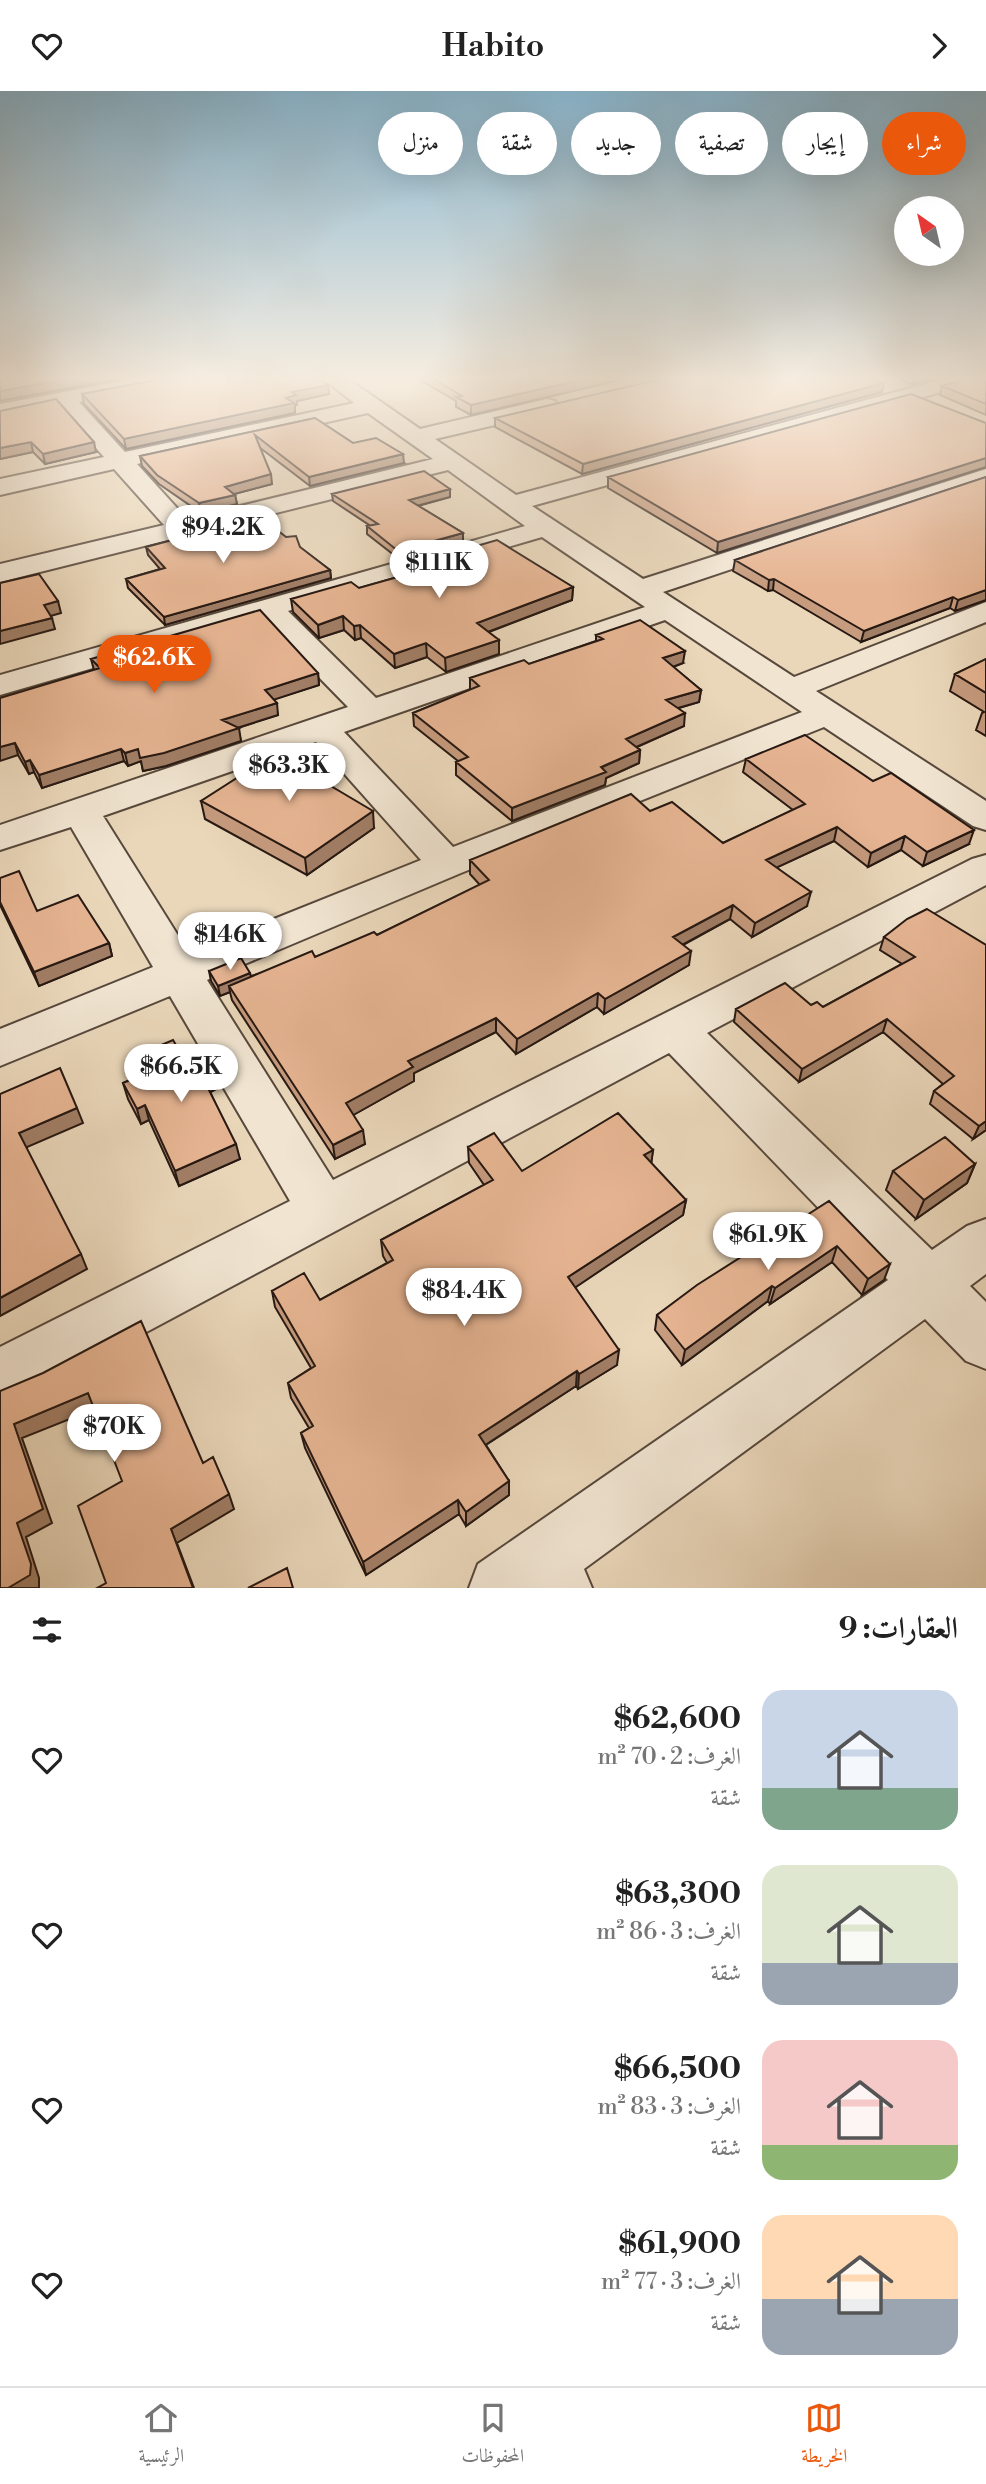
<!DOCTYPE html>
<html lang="ar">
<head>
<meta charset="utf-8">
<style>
	:root { --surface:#fff; --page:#f6f6f6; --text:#222; --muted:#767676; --line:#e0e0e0; --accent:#ea580c }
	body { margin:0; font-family:"Libre Bodoni",Amiri,serif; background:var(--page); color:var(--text); direction:rtl; height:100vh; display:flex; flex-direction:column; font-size:26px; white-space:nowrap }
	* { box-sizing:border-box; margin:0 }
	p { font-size:23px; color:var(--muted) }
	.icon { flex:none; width:38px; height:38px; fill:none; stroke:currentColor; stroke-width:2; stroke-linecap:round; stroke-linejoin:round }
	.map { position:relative; height:1497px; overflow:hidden; direction:ltr }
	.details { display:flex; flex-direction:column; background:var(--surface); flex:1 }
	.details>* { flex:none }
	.guide { position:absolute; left:21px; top:21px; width:945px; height:63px; direction:rtl; display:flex; gap:14px }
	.needle { width:46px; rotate:326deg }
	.controls { position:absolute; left:894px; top:105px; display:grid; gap:14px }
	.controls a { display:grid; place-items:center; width:70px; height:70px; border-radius:50%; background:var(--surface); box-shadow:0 7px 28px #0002; font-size:35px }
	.price { position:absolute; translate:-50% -60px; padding:0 16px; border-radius:24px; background:#fff; color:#222; font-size:23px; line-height:46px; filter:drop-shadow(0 2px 4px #0008) }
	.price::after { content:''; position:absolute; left:50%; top:42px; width:21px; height:16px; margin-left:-10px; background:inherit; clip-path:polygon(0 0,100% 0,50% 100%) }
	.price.on { background:var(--accent); color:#fff }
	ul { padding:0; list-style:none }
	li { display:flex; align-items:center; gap:21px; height:175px; padding:0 28px }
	li span { display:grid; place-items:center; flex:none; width:196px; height:140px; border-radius:21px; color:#555 }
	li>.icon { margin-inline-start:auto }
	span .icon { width:84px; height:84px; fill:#fffc; stroke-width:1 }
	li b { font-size:30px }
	h2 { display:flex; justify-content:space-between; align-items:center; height:84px; padding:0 28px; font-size:30px }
	.tag { padding:0 24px; border-radius:32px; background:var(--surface); box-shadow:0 7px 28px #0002; font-size:24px; line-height:63px }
	.tag.on { background:var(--accent); color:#fff }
	header { display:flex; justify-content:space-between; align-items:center; height:91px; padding:0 28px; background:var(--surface); font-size:32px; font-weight:600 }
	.tab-bar { display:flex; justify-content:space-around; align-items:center; height:98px; border-top:2px solid var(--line); background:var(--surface); font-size:19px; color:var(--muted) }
	.tab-bar a { display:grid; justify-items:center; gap:4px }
	.tab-bar .on { color:var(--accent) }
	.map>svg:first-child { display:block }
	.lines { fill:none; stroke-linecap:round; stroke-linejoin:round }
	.minor-casing { stroke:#57483c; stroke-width:4 }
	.minor { fill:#f1e5d2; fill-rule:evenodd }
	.wall { fill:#c69b7e; stroke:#261812; stroke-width:2 }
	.shaded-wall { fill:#a17e66; stroke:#261812; stroke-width:2 }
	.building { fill:#e6b492; stroke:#261812; stroke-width:2 }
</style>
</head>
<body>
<header><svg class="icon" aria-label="forward" viewBox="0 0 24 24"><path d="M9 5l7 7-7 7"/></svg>Habito<svg class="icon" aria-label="heart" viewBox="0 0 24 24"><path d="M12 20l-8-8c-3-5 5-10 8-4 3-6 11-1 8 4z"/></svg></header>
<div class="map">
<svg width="986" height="1497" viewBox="0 0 986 1497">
	<rect width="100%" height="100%" fill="#ead7ba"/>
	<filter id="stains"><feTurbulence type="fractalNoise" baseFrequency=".00286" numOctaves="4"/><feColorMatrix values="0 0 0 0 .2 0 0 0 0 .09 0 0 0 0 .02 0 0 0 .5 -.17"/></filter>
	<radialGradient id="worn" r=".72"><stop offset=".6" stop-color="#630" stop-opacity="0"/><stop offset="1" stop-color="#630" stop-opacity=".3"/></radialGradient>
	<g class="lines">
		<defs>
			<path id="minor" d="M144 286H186L183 290 176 292 79 311 125 361 354 312 321 286H345L420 338 547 308 555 310 558 315 555 320 435 348 516 404 951 286H984L981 290 532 415 643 488 986 378V393L663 501 794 586 986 511V531L816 600 986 710V739L973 735 824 636 461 782 207 889 333 1089 972 768 986 764V794L707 942 932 1159 967 1135 986 1128V1183L970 1195 986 1211V1278L966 1270 925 1228 584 1478 592 1497H469L478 1473 888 1189 669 962 21 1308 0 1316V1256L290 1110 170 905 0 975V938L153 876 71 736 0 759V734L348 616 262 528 0 604V584L525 435 448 379 0 491V473L164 434 114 378 0 404V388L104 366 59 315 0 327V313ZM368 322 433 368 187 428 137 373ZM542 446 645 516 376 607 288 520ZM665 529 802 621 453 756 344 641ZM316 651 421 769 189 862 103 725Z"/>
		</defs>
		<!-- minor casing -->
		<use href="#minor" class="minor-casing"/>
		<!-- minor -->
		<use href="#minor" class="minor"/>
	</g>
	<!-- wall -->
	<path class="wall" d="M415 286H633L471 324 456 316V310Z
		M893 286H941L912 293Z
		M986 286V324L940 304 942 295Z
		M328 294 329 303 297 310V314H295V322L126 358 84 313 82 303Z
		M882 301 582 383 495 336V327Z
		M0 320 96 361 45 373 33 361 0 368Z
		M315 327 353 352 404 372 310 395 259 356 272 393 234 403 235 404 237 413 201 422 159 393 142 375 140 365Z
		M986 332V376L717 462 608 397V386Z
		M986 386V509L955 520 950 517 861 551 773 499 768 500 733 480 735 469Z
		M450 398V406L418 415 463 442V450L399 468 367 443V435L369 434 333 410 332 403Z
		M222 430 286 446 330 479 331 487 165 534 128 497 126 488 160 478 148 464 146 456 223 436Z
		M418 472 573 496 572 509 489 541 499 563 446 581 427 566 395 577 361 547 355 549 344 539 319 547 293 521 291 508 359 497 419 480Z
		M596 544 683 572 673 576 701 599 699 611 679 617 684 635 637 656 640 659 639 672 606 687 605 694 512 730 456 684V671L458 670 414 635 413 622 470 599V587L529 573 596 550Z
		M91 568 318 582 319 594 274 608 278 624 238 637 241 650 166 675 143 680 141 670 128 675 124 670 42 697 34 681 29 683 18 664 0 607 94 579Z
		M986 568V645L976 639 982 622 984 621 950 600 955 583Z
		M746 668 873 690 969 753 923 775 901 759 868 776 834 750 777 776 807 815 752 846 730 828 683 854 689 874 604 923 597 916 516 963 496 941 414 982V990L353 1024 365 1053 335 1068 232 909 230 901 220 905 211 890 209 880 251 885 315 866 377 844 480 794 470 783V769L650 720 723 752 793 719 743 681Z
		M327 676 328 693 374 737 307 784 205 728 201 710Z
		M0 787 37 820 109 852 112 865 39 895 0 814Z
		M884 846 986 854V1039L973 1048 930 1013 934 1000 943 993 883 941 799 991 734 931 736 918 811 914 823 916 902 873 880 859Z
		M140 963 183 966 217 981 220 996 210 1001 240 1068 179 1095 149 1029 141 1033 128 1008 123 992 146 982Z
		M468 1056 522 1080 653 1059 651 1072 686 1109 683 1124 575 1196 617 1274 578 1298 576 1295 486 1354 509 1390V1404L466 1435 459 1423 366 1484 305 1357 301 1342 309 1337 291 1307 288 1292 311 1277 275 1216 272 1200 320 1209 387 1172 383 1165 381 1149 484 1094 469 1072Z
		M975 1073 967 1092 916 1128 886 1099 893 1080Z
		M829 1110 884 1189 862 1204 832 1171 770 1213 768 1210 682 1274 655 1239 657 1224Z"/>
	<!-- shaded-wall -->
	<path class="shaded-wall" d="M79 286H130L0 310V300Z
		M594 286H633L471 324V314Z
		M914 286H941L912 293Z
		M884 292 882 301 582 383 583 373Z
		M328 294 329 303 297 310V314H295V322L126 358 124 348 286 307 292 301Z
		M31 351 33 361 0 368V357Z
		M94 351 96 361 45 373 43 363Z
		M403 363 404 372 310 395 309 386Z
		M986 367V376L717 462 718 451Z
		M271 383 272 393 227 405 225 396Z
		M450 398V406L409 417V409Z
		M235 404 237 413 201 422 199 412Z
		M463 442V450L399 468 398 460Z
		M330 479 331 487 165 534 164 526Z
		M774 488 773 499 768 500 769 489Z
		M573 496 572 509 477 545V532Z
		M986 499V509L955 520 958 509Z
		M953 506 950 517 861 551 864 540Z
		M58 510 61 522 47 526 44 514Z
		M343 525 344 539 319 547 318 534Z
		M52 527 55 538 0 553V540Z
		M360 534 361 547 355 549 354 535Z
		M499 549V563L446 581 445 567Z
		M426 552 427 566 395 577 394 563Z
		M685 560 683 572 662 580 663 567Z
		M318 582 319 594 267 611 265 599Z
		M701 599 699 611 664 621 666 609Z
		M277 612 278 624 224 641 222 629Z
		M685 622 684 635 625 661 626 648Z
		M239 637 241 650 166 675 143 680 141 670 128 675 125 662 138 658Z
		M15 652 18 664 0 670V656Z
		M121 658 124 670 42 697 39 684Z
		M640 659 639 672 606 687 605 694 512 730V717Z
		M30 669 34 681 29 683 25 671Z
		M327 676 329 693 316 702 314 685Z
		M373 720 374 737 307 784 305 767Z
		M837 736 834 750 763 783 766 769Z
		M974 739 969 753 923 775 927 761Z
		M905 745 901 759 868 776 871 762Z
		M811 801 807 815 752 846 755 832Z
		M733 814 730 828 671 860 673 846Z
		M109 852 112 865 39 895 34 881Z
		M691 860 689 874 604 923 605 908Z
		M250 882 252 891 229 895 230 901 220 905 218 895Z
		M598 902 597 916 516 963 517 948Z
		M496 927V941L414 982V990L348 1027 346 1012 408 970Z
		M887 928 883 941 799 991 802 978Z
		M217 981 220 996 207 1003 203 987Z
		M145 1014 149 1029 141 1033 137 1018Z
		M77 1017 83 1032 25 1057 19 1042Z
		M986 1030V1039L973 1048 979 1035Z
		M363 1039 365 1053 335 1068 333 1054Z
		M236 1053 240 1068 179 1095 175 1080Z
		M653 1059 651 1075 644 1064Z
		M975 1073 967 1092 916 1128 924 1109Z
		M686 1109 683 1124 567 1202 568 1186Z
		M837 1155 832 1171 770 1213 775 1197Z
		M81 1163 87 1178 0 1225V1207Z
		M890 1173 884 1189 862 1204 868 1188Z
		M772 1195 768 1210 682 1274 685 1259Z
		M619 1259 617 1274 578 1298 579 1283Z
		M577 1280 576 1295 479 1358V1344Z
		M88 1302 95 1318 22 1347 52 1432 26 1446 39 1487V1497H8L17 1432 14 1333Z
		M509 1390V1404L466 1435V1421Z
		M229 1403 234 1418 177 1452 194 1497H193L171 1438Z
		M458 1409 459 1423 366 1484 363 1471Z"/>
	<!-- building -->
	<path class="building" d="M0 286H79L0 300Z
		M172 286H316L328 294 292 301 296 304 286 307 294 312 124 348 82 303Z
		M430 286H594L471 314 456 306 462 305Z
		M669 286H868L884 292 583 373 495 327Z
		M975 286H986V313L942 295Z
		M911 303 986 332V367L718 451 608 386Z
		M56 308 94 351 43 363 31 351 0 357V320Z
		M315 327 353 352 376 347 403 363 309 386 255 344 271 383 225 396 235 404 199 412 157 384 140 365Z
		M424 380 450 398 409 409 463 442 398 460 367 435 378 433 332 403Z
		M986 386V499L958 509 953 506 864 540 774 488 769 489 735 469Z
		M256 422 286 446 296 445 300 456 330 479 164 526 126 488 165 477 146 456 229 434 222 430Z
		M497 449 573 496 477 532 499 549 445 567 426 552 394 563 360 534 354 535 343 525 318 534 291 508 351 491 359 497 426 478 418 472Z
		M39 483 58 510 44 514 52 527 0 540V492Z
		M260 519 318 582 265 599 277 612 222 629 239 637 164 662 140 667 138 658 125 662 121 658 39 684 30 669 25 671 15 652 0 656V607L100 577 91 568Z
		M640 529 685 560 663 567 701 599 666 609 685 622 626 648 640 659 601 676 606 681 512 717 456 671 468 666 413 622 479 595 470 587 524 569 529 573 603 548 596 544Z
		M986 568V602L955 583Z
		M805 644 873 690 891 682 974 739 927 761 905 745 871 762 837 736 766 769 811 801 755 832 733 814 673 846 691 860 605 908 598 902 517 948 496 927 408 970 413 976 346 1012 363 1039 333 1054 229 895 312 860 315 866 374 841 377 844 489 789 470 769 631 703 650 720 672 711 723 752 805 713 746 668Z
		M285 656 327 676 314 685 373 720 305 767 201 710Z
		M19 780 37 820 78 804 109 852 34 881 0 811V787Z
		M927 818 986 854V1030L979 1035 934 1000 954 985 887 928 802 978 736 918 785 892 811 914 817 911 823 916 915 866 884 846 907 828Z
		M241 867 250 882 218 895 209 880Z
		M173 949 183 966 203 957 217 981 203 987 236 1053 175 1080 145 1014 137 1018 123 992 149 981 140 963Z
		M60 977 77 1017 19 1042 81 1163 0 1207V1003Z
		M618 1022 653 1059 644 1064 686 1109 568 1186 619 1259 579 1283 577 1280 479 1344 509 1390 466 1421 458 1409 363 1471 301 1342 313 1335 288 1292 315 1275 272 1200 304 1182 320 1209 393 1169 381 1149 493 1089 468 1056 494 1042 522 1080Z
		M945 1046 975 1073 924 1109 893 1080Z
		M829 1110 890 1173 868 1188 837 1155 775 1197 772 1195 685 1259 657 1224 697 1194Z
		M141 1230 203 1372 213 1366 229 1403 171 1438 193 1497H97L106 1492 78 1415 122 1390 88 1302 14 1333 43 1418 17 1432 31 1473 30 1484 8 1497H0V1300L43 1282Z
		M287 1477 293 1497H248Z"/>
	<!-- sky -->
	<linearGradient id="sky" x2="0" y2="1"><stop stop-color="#88b6d0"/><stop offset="0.58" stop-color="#f6ede0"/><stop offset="1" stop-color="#f6ede0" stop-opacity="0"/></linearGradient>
	<rect width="986" height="496" fill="url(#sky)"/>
	<rect width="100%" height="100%" filter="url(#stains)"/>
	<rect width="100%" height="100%" fill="url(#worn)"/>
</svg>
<div class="controls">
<a><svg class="needle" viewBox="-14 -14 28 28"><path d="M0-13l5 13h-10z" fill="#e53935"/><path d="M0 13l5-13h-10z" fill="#767676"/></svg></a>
</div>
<b class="price" style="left:223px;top:474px">$94.2K</b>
<b class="price" style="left:439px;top:509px">$111K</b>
<b class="price on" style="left:154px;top:604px">$62.6K</b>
<b class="price" style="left:289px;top:712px">$63.3K</b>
<b class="price" style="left:230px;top:881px">$146K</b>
<b class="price" style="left:181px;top:1013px">$66.5K</b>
<b class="price" style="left:768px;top:1181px">$61.9K</b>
<b class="price" style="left:464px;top:1237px">$84.4K</b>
<b class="price" style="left:114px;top:1373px">$70K</b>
<div class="guide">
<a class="tag on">شراء</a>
<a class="tag">إيجار</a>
<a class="tag">تصفية</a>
<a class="tag">جديد</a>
<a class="tag">شقة</a>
<a class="tag">منزل</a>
</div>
</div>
<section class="details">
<h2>العقارات: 9<svg class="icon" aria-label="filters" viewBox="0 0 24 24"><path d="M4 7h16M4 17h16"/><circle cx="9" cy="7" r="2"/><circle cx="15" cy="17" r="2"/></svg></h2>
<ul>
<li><span style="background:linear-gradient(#c9d6e8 70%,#7fa58c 0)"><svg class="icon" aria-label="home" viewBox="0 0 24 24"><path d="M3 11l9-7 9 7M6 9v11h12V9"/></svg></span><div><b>$62,600</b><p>الغرف: 2 · 70 m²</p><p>شقة</p></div><svg class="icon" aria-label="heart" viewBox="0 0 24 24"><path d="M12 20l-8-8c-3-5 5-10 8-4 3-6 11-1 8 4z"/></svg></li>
<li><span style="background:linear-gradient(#dfe7d0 70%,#9aa5b1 0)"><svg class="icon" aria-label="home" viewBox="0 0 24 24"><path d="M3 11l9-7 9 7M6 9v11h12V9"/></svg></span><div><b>$63,300</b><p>الغرف: 3 · 86 m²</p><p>شقة</p></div><svg class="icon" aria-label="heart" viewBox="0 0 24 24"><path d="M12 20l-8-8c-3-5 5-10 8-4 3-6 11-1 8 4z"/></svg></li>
<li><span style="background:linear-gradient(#f6c9c9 75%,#8fb573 0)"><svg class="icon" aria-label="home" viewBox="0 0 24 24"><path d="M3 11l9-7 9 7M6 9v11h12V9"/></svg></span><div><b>$66,500</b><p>الغرف: 3 · 83 m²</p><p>شقة</p></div><svg class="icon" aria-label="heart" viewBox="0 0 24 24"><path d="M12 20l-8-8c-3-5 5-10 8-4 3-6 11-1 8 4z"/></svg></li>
<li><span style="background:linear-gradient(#ffd9b3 60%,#9aa5b1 0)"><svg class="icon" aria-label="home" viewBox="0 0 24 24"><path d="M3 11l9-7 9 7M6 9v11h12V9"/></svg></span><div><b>$61,900</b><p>الغرف: 3 · 77 m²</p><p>شقة</p></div><svg class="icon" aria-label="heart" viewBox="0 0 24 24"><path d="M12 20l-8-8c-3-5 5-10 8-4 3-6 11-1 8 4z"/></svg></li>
</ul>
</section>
<nav class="tab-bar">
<a class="on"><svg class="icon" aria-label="map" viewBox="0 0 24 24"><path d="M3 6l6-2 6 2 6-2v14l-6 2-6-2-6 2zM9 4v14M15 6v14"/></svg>الخريطة</a>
<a><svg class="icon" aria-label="saved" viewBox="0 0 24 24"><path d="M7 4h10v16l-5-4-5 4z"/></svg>المحفوظات</a>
<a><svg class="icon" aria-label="home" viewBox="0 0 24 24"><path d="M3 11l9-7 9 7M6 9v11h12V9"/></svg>الرئيسية</a>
</nav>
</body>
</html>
